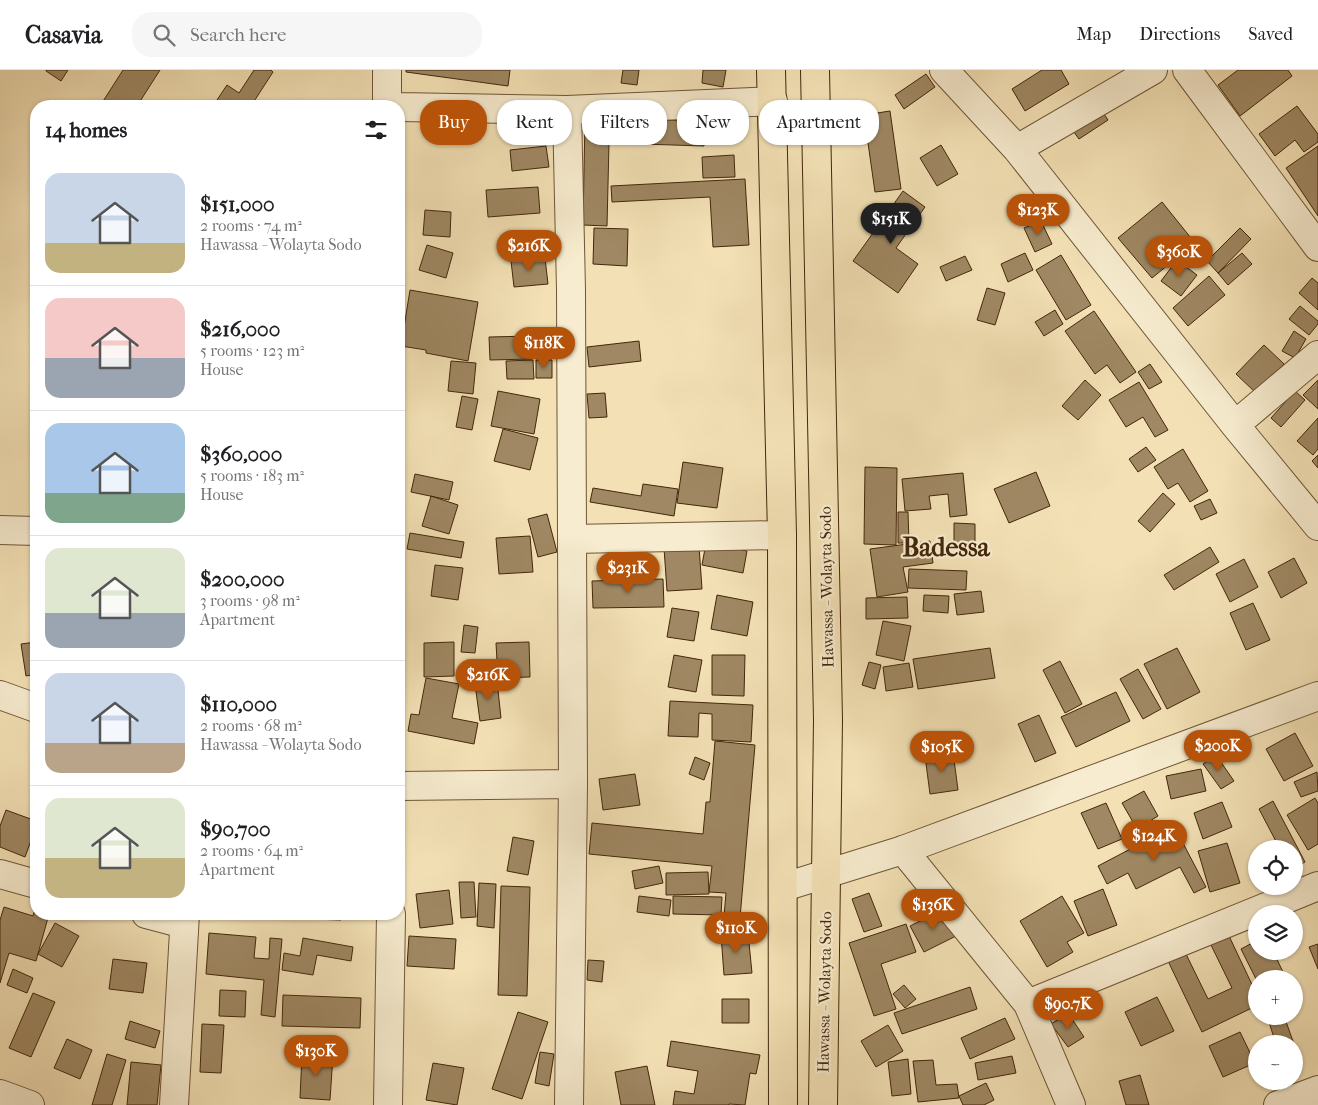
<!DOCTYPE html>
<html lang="en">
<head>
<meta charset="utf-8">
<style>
	:root { --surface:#fff; --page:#f6f6f6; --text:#202124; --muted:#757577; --line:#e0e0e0; --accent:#b45309 }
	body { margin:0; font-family:"IM FELL French Canon",serif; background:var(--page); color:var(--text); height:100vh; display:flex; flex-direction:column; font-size:19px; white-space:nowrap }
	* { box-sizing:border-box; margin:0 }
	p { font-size:16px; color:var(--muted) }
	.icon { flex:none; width:28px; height:28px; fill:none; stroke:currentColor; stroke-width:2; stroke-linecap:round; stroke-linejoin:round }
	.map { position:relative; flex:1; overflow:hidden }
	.panel { position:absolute; left:30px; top:30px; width:375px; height:820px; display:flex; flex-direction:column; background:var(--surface); border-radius:20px; box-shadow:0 1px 4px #0004 }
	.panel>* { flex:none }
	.banner { position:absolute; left:420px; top:30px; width:475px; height:45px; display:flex; gap:10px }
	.tools { position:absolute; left:1248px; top:770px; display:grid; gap:10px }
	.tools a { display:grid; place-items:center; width:55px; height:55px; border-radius:50%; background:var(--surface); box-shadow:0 1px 4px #0004; font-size:25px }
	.price { position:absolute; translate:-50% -42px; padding:0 11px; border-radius:18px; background:var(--accent); color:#fff; font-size:16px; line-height:32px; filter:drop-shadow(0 1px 2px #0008) }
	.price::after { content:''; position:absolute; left:50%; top:30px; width:15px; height:11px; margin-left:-8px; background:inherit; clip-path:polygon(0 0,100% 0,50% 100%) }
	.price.selected { background:#222; color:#fff }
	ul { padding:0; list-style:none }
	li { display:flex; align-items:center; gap:15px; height:125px; padding:0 15px }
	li+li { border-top:1px solid var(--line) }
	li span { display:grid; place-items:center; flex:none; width:140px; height:100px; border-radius:15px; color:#555 }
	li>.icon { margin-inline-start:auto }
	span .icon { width:60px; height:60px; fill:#fffc; stroke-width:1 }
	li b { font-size:21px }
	h2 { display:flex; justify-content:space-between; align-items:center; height:60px; padding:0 15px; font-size:21px }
	.tag { padding:0 18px; border-radius:20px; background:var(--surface); box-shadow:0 1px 4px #0004; font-size:18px; line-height:45px }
	.tag.selected { background:var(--accent); color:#fff }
	header { display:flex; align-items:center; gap:30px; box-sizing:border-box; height:70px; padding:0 25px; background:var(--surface); border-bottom:1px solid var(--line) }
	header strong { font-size:24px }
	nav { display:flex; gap:28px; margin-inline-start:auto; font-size:18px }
	.search { width:350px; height:45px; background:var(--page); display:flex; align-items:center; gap:12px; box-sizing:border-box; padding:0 18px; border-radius:20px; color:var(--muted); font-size:19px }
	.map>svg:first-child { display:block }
	.building { fill:#9f8863; stroke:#43270b }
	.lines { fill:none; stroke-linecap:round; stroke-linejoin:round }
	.minor-casing { stroke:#6f5636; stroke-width:30 }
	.tertiary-casing { stroke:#6f5636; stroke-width:30 }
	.primary-casing { stroke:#43270b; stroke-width:30 }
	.minor { stroke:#f7eccf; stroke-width:28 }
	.tertiary { stroke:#f7eccf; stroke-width:28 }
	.primary { stroke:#f3e1b5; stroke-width:28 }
	.labels { text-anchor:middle; stroke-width:4.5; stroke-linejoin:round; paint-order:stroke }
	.street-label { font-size:16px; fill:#43270b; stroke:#f7eccf }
	.town-label { font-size:26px; font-weight:bold; fill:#43270b; stroke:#f7eccf }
</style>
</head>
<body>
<header>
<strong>Casavia</strong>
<div class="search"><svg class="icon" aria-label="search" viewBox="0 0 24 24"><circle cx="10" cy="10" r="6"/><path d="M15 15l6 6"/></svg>Search here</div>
<nav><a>Map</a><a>Directions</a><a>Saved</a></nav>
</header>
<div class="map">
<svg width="1318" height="1035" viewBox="0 0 1318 1035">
	<rect width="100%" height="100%" fill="#f3e1b5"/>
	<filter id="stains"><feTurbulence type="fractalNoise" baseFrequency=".004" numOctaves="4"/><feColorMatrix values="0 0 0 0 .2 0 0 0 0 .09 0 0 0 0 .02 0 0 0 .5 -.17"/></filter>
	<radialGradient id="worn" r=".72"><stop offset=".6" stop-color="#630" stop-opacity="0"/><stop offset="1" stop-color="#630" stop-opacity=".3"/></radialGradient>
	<!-- building -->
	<path class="building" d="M46 0H68L61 11 46 1Z
		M123 0H160L137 36H100Z
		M254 0H271L273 2 251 36H213L227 15 239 23Z
		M406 0H510L508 16 406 2Z
		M623 0H639L637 15 621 13Z
		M703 0H726L723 17 702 13Z
		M1042 0H1061L1069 14 1025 41 1012 19Z
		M1238 0H1288L1292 6 1240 46 1218 15Z
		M926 4 935 17 904 39 895 25Z
		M1090 23 1108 50 1079 69 1060 43Z
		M1297 36 1318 64V72L1304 82 1295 70 1275 86 1259 64Z
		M890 41 901 119 875 122 864 45Z
		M585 48 705 51 704 76 609 73 607 156 583 155Z
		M941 75 958 104 937 116 920 88Z
		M546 76 549 97 512 101 510 80Z
		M1318 76V146L1286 98Z
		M734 85 735 107 703 108 702 87Z
		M745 109 749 175 713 177 710 127 612 132 611 116Z
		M538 117 540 143 488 147 486 120Z
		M903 121 925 137 896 178 918 194 898 223 853 191Z
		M1162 132 1195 173 1152 208 1118 168Z
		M425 140 451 142 450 167 423 165Z
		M1041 151 1052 174 1035 182 1024 158Z
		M594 158 628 159 627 196 593 194Z
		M1240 158 1251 169 1218 203 1207 191Z
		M427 175 453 183 446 208 419 200Z
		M1025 183 1033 200 1008 212 1001 194Z
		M1242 183 1252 194 1228 215 1218 203Z
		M1061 185 1091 235 1066 250 1036 200Z
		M965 186 972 200 946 211 940 197Z
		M545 188 548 214 514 217 511 191Z
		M1177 190 1197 205 1181 226 1161 211Z
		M1209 206 1225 225 1188 256 1173 238Z
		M1312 208 1318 213V240L1299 223Z
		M987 218 1005 223 995 255 977 250Z
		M410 220 478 232 468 291 426 283V280L401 276Z
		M1300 236 1318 251V254L1309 265 1289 249Z
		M1055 240 1063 254 1044 266 1035 252Z
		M1094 241 1136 302 1120 313 1107 295 1095 304 1065 261Z
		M1294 261 1306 269 1295 288 1282 281Z
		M531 266 532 289 490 290 489 267Z
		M639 271 641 291 589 297 587 277Z
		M1264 275 1284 294 1256 323 1236 304Z
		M533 290 534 309H507L506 291Z
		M536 290H552V308H536Z
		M451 291 476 293 473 324 448 321Z
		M1150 294 1162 312 1149 319 1138 302Z
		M1085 310 1101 325 1078 350 1062 336Z
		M1318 310V339L1303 325Z
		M1139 312 1168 360 1155 367 1143 347 1126 357 1109 330Z
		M498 321 540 329 534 364 491 356Z
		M1295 321 1305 330 1281 357 1271 348Z
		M605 323 607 347 589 348 587 324Z
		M462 326 478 329 472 360 456 357Z
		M1318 348V379L1313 385 1297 371Z
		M503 359 538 368 530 400 494 391Z
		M1146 377 1156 390 1138 402 1129 389Z
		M1183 379 1208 421 1190 432 1178 413 1168 419 1154 397Z
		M1318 385V398L1312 391Z
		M683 392 723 398 717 438 677 433Z
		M865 397 897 398 896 475 864 474Z
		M1036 402 1050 436 1009 453 994 419Z
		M963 403 967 445 950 447 948 424 929 426 931 439 905 441 902 409Z
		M415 404 453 412 449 430 411 422Z
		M643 414 678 419 674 446 590 432 593 418 641 426Z
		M1163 423 1175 434 1150 462 1138 451Z
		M431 426 458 435 449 464 422 456Z
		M1210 429 1217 443 1201 450 1194 436Z
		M898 442H908L909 473H898Z
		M547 444 557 482 538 487 528 449Z
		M954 453 975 454V474H954Z
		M410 463 464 472 461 488 407 479Z
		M530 466 533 502 499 504 496 468Z
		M930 471 933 493 903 497 908 522 877 527 870 479Z
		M706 473 747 481 743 503 702 495Z
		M699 476 702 519 667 521 664 478Z
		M1210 477 1219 492 1174 520 1164 505Z
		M1294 488 1307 513 1281 528 1268 502Z
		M1244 489 1258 517 1230 532 1216 504Z
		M435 495 463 498 458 530 431 526Z
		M909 499 967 501 966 520 908 518Z
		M663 509 664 537 593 538 592 511Z
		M981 521 984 542 957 545 954 524Z
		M717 525 753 532 747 566 711 559Z
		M924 525 949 526 948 543 923 541Z
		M907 527 908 548 866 549V528Z
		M1253 533 1270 570 1246 580 1230 543Z
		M672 538 699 542 694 571 667 567Z
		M883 551 911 556 904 591 876 585Z
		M464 555 478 557 475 583 461 582Z
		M36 572V604L26 606 21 574Z
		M454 572V606L424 607V573Z
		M529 572 530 607 498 608 496 573Z
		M990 578 995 608 918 619 913 589Z
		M1177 578 1200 622 1167 639 1144 594Z
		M674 585 702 590 696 622 668 617Z
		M712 585H745L744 626 712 625Z
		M1060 591 1082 634 1065 643 1043 600Z
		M869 592 881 595 875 619 862 615Z
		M909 593 913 617 886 621 883 597Z
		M1138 599 1161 639 1143 649 1120 609Z
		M426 608 459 614 452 648 478 653 474 674 408 661 411 644 419 645Z
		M497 611 501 648 480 651 475 614Z
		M1116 622 1130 651 1076 677 1061 647Z
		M670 631 753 635 751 672 712 670V644L699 643 698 667 668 666Z
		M1039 645 1056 683 1035 692 1018 654Z
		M1295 663 1313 696 1284 711 1266 679Z
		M715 671 755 675 740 848 724 846 726 823 709 822 712 796 589 784 592 753 703 764 706 732H710Z
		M953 682 958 720 930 724 925 686Z
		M1216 685 1234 711 1221 719 1203 694Z
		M695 687 710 693 704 710 689 704Z
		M1201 699 1206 721 1171 729 1166 706Z
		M1317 702 1318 721 1301 727 1294 712Z
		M635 704 640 735 603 740 599 709Z
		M1144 721 1158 746 1137 759 1122 733Z
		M1315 728 1318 733V774L1308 780 1287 745Z
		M1273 731 1305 792 1294 798V779H1280L1259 739Z
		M1222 732 1232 757 1203 769 1194 743Z
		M1106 733 1122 769 1098 779 1081 743Z
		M6 740 36 751V757L25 787 0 777V756Z
		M1174 756 1206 817 1194 823 1180 797 1136 819 1128 803 1107 814 1098 796Z
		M513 767 534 771 528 805 507 801Z
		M1227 773 1240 813 1210 822 1198 781Z
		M659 796 663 813 635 819 632 801Z
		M708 802 709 824 666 825V803Z
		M459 812H474L476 847 461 848Z
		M479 813 496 814 494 858 477 856Z
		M501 816 530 817 527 926 498 925Z
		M1103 819 1117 855 1088 866 1074 831Z
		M449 820 453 854 420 858 416 824Z
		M869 823 882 856 864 862 852 829Z
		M639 826 671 830 669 846 637 842Z
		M673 826 722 827 721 845 673 844Z
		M1062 826 1084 863 1067 872 1073 882 1047 897 1020 851Z
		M36 836V844H49L36 891 9 883 0 913V850L4 837 33 846Z
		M942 840 956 866 924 882 910 856Z
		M312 844H341V850L311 849Z
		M55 853 79 866 62 897 38 884Z
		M906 854 916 882 881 894 896 939 874 946 849 873Z
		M209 863 256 867 254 888 269 889 270 868 282 869 275 947 261 945 264 910 206 904Z
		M748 863 752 903 724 905 721 865Z
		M409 866 456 869 454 899 407 896Z
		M1229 866 1256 923V936L1202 962 1168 891 1185 882 1208 929 1232 918 1211 875Z
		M303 868 353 877 351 891 317 885 313 905 282 900 284 883 300 886Z
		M1256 871V881H1273L1283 902 1269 909H1256L1241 879Z
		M1318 874V899L1309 877Z
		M113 889 147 893 143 923 109 919Z
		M588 890 604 891 602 912 587 910Z
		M13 899 33 908 27 923 7 915Z
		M904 915 916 929 905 938 893 924Z
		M970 917 977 939 902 964 894 943Z
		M220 920 246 921 245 947 219 946Z
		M33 923 55 932 31 987 9 978Z
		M283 925 361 928 360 958 282 956Z
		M1157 927 1174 961 1141 976 1125 942Z
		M722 929H749V953H722Z
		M518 942 548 952 522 1029 492 1019Z
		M1068 943 1084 967 1068 977 1051 954Z
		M1267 946H1284L1294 974H1276Z
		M1005 948 1015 969 970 989 961 968Z
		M130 951 160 961 155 978 125 969Z
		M202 954 224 955 221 1003 200 1002Z
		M888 955 903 981 876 997 861 971Z
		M1240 962 1255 993 1223 1007 1209 976Z
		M67 969 92 980 80 1009 54 998Z
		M671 971 760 985 756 1004 750 1003 745 1035 729 1034V1035H673L675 1021 694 1024 698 1001 667 996Z
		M540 982 554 984 549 1016 535 1013Z
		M107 984 126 990 112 1035H92Z
		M302 984 333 985 330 1030 300 1028Z
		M1012 986 1016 1003 978 1010 975 993Z
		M908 989 911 1024 892 1026 888 992Z
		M933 990 936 1015 957 1014 959 1028 918 1032 913 991Z
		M131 992 161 995 157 1035H127Z
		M433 993 464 998 457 1035 426 1030Z
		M647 996 655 1035H621L615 1002Z
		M1140 1005 1149 1035H1126L1119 1011Z
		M986 1013 994 1030 984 1035H963L959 1026Z"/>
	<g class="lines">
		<defs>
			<path id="minor" d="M387 0V36
				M944 0 1017 79 1235 355 1318 456
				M1187 0 1318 177
				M399 37 567 40
				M1017 79 1153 0
				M1235 355 1318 285
				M0 460 36 461
				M572 469 782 465
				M0 625 36 638
				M399 716 573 714
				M903 780 1028 934 1071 1035
				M0 804 36 814
				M146 844 184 854
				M1028 934 1318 816
				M0 1024 30 1035
				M174 1035 185 844
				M388 1035 391 844
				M569 1035 573 714 571 220 567 40 773 31
				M1278 1035 1318 1020"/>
			<path id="tertiary" d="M784 817 903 780 1318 626"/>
			<path id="primary" d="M771 0 782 465 783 1035
				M815 0 828 650 823 1035"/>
		</defs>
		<!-- minor casing -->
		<use href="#minor" class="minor-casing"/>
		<!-- tertiary casing -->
		<use href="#tertiary" class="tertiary-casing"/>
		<!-- primary casing -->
		<use href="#primary" class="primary-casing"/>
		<!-- minor -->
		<use href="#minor" class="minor"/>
		<!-- tertiary -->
		<use href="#tertiary" class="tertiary"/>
		<!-- primary -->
		<use href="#primary" class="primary"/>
	</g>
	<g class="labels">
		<!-- street labels -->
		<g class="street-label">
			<text transform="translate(826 517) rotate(-91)" y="6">Hawassa - Wolayta Sodo</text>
			<text transform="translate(824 922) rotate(-89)" y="6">Hawassa - Wolayta Sodo</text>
		</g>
		<!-- town labels -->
		<g class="town-label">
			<text x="946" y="486">Badessa</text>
		</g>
	</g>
	<rect width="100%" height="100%" filter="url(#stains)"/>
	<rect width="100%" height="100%" fill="url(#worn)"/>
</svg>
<div class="tools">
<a><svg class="icon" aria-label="locate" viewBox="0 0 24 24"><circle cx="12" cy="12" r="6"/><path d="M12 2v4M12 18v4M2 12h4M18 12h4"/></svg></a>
<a><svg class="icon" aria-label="layers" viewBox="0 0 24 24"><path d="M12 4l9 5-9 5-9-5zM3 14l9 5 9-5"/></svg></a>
<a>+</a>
<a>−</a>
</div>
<b class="price" style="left:1038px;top:166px">$123K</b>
<b class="price selected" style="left:891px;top:175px">$151K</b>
<b class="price" style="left:529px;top:202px">$216K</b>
<b class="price" style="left:1179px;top:208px">$360K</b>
<b class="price" style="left:544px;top:299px">$118K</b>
<b class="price" style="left:628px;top:524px">$231K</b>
<b class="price" style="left:488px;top:631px">$216K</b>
<b class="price" style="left:1218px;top:702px">$200K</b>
<b class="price" style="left:942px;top:703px">$105K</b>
<b class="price" style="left:1154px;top:792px">$124K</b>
<b class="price" style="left:933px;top:861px">$136K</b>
<b class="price" style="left:736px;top:884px">$110K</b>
<b class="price" style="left:1068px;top:960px">$90.7K</b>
<b class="price" style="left:316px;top:1007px">$130K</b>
<div class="banner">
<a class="tag selected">Buy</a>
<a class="tag">Rent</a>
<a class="tag">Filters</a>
<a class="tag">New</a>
<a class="tag">Apartment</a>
</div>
<section class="panel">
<h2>14 homes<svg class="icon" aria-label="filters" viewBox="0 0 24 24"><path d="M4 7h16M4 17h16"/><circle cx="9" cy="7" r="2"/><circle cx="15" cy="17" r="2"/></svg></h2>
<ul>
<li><span style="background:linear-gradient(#c9d6e8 70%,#c2b280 0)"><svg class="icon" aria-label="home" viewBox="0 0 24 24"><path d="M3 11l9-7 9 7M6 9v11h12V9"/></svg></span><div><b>$151,000</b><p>2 rooms · 74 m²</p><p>Hawassa - Wolayta Sodo</p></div></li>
<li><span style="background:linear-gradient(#f6c9c9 60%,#9aa5b1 0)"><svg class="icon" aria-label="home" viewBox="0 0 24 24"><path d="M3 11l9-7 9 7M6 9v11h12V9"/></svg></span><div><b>$216,000</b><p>5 rooms · 123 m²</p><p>House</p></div></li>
<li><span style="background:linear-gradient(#a9c7e8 70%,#7fa58c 0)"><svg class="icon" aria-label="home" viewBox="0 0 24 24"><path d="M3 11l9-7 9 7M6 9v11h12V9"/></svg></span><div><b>$360,000</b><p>5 rooms · 183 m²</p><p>House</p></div></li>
<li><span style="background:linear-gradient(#dfe7d0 65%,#9aa5b1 0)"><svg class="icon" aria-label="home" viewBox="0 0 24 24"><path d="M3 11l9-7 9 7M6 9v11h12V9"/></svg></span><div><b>$200,000</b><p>3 rooms · 98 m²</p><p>Apartment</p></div></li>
<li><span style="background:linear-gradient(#c9d6e8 70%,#b9a48a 0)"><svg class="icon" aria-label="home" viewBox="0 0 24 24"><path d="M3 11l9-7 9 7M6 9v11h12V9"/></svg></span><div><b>$110,000</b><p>2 rooms · 68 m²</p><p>Hawassa - Wolayta Sodo</p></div></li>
<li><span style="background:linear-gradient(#dfe7d0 60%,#c2b280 0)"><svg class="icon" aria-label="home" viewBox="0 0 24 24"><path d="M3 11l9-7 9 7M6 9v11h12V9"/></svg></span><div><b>$90,700</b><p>2 rooms · 64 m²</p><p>Apartment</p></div></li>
</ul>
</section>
</div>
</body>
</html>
